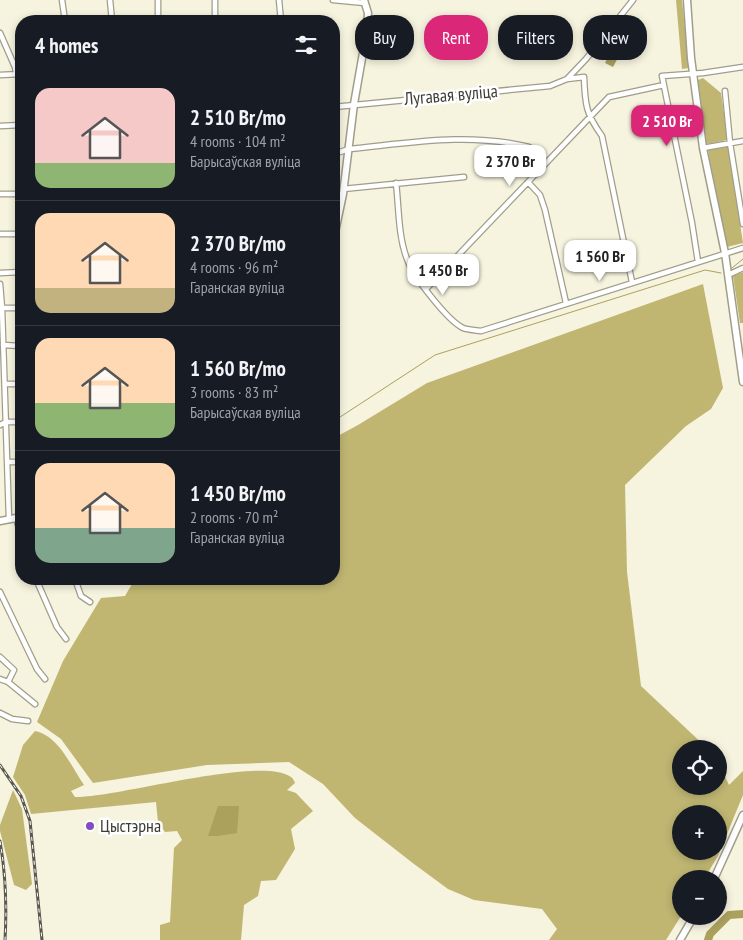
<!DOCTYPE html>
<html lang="en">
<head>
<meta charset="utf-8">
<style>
	:root { --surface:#171b24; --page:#242831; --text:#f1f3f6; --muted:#9ea1a6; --line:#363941; --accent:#db2777 }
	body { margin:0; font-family:"PT Sans Narrow",sans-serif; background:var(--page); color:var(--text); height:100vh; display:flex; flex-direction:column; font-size:19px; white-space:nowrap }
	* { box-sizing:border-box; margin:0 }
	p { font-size:16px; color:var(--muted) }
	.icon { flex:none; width:28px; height:28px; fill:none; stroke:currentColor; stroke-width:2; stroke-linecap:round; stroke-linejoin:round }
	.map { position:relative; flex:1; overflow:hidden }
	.drawer { position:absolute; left:15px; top:15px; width:325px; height:570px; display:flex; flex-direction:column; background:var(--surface); border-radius:20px; box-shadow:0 2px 8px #0003 }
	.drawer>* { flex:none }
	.top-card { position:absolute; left:355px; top:15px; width:312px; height:45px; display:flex; gap:10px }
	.tools { position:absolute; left:672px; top:740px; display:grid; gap:10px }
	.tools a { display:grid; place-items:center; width:55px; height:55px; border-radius:50%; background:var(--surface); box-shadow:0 2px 8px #0003; font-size:25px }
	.price { position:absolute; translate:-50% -42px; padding:0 11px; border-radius:10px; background:#fff; color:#222; font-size:16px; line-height:32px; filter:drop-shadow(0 1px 2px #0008) }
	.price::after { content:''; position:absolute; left:50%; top:30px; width:15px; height:11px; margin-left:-8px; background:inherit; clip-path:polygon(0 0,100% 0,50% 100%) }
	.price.active { background:var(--accent); color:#fff }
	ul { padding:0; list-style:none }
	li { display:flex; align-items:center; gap:15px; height:125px; padding:0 20px }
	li+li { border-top:1px solid var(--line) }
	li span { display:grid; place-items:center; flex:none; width:140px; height:100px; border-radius:15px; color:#555 }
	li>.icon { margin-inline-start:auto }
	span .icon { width:60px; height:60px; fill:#fffc; stroke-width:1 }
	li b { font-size:21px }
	h2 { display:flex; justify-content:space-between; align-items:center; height:60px; padding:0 20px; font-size:21px }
	.chip { padding:0 18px; border-radius:20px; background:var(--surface); box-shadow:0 2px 8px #0003; font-size:18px; line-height:45px }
	.chip.active { background:var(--accent); color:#fff }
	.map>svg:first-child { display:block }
	.forest { fill:#c0b672; fill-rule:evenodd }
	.water { fill:#aba15d }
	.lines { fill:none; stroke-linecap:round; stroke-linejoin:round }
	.stream { stroke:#aba15d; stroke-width:1 }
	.river { stroke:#aba15d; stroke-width:8 }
	.street-casing { stroke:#a09e8a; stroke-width:7 }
	.secondary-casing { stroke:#a09e8a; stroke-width:9 }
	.street { stroke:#fff; stroke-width:4.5 }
	.secondary { stroke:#fff; stroke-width:6 }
	.rail-casing { stroke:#59574e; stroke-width:3 }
	.rail { stroke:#fff; stroke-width:1; stroke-dasharray:4; stroke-linecap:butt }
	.poi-dot { fill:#834cc3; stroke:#fff; stroke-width:2 }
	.labels { text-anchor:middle; stroke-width:5; stroke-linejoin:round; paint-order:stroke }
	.street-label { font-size:18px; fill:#3e3d35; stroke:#fff }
	.poi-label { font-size:18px; fill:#3e3d35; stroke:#fff; text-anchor:start }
</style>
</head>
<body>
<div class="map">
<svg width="743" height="940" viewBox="0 0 743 940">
	<rect width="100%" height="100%" fill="#f6f3de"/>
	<!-- forest -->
	<path class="forest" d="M676 0H682L689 68 682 69Z
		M703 78 721 93 728 140 706 144 698 80Z
		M728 147 743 243 727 247 708 150Z
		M743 272V323H740L733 276Z
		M703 284 723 388 711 409 686 426 625 485 627 572 641 686 708 749H681V786H719V764L729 785 743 771V795L718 856 704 879H681V916L666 940H549L557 929 542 909 474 900 448 889 414 864 355 818 323 784 289 762 207 765 93 783 61 739 37 722 63 661 101 598 125 596 135 579H334V438L358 425 427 383ZM681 814H719V851H681Z
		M35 731C59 736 71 766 84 785L71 791 75 797C117 798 261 755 291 777 293 778 294 781 295 783L287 790 296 793 313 811 291 829 295 849 276 880 261 881 258 896 244 905 241 940H160V925L170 922 174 848 182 840 177 831 165 832 158 822 156 802 31 814 25 795 13 777 23 745Z
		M13 790 22 809 32 884 26 890 14 885 0 831V825Z"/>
	<!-- water -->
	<path class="water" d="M617 39 626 43 613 67 605 63Z
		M218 806H239L237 833 218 836H208Z"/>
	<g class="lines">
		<!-- stream -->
		<path class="stream" d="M732 268 743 259
			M334 421 435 355 705 270 721 273"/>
		<!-- river -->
		<path class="river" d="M708 940 710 934 729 915 743 914"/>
		<defs>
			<path id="street" d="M62 0 65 21
				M110 0 112 21
				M215 0V21
				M279 0 281 21
				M333 0 365 3
				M158 21V0
				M0 33 15 67 16 73
				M0 75 21 74
				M567 79 586 59 633 0
				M725 91 730 143 743 224
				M334 107 550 86 567 79 584 77C585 105 586 114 602 136L632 282
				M0 126 21 125
				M703 148 743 141
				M334 154 349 149C410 143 468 132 529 147
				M528 182 540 195 545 210 566 303
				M396 183C399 207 398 236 407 259 413 276 447 320 463 328 468 330 476 330 481 331L743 248
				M343 189 464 177
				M0 194H21
				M334 196 343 194
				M0 234H21
				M698 262 692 223 662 76 703 73 743 67
				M0 273 21 272
				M728 275 743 268
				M0 284 2 308 9 519
				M426 289 609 97 664 85
				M1 308H21
				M3 345 21 346
				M5 384H21
				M0 425 6 422H21
				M7 462H21
				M16 518 21 536
				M36 579 57 627 66 639
				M75 579 81 596 90 602
				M109 579V581
				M0 592 37 669 45 679
				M0 657 14 670 8 682
				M0 679 8 682 35 704
				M0 713 12 719 28 721"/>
			<path id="secondary" d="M687 0 691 58 703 148 725 253 743 382
				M334 237 343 194 354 104 367 30 368 13 364 0
				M0 521 21 517
				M714 879 743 815
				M680 940 694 916"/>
		</defs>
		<!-- street casing -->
		<use href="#street" class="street-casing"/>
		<!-- secondary casing -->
		<use href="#secondary" class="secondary-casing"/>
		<!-- street -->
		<use href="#street" class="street"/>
		<!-- secondary -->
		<use href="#secondary" class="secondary"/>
		<defs>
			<path id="rail" d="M0 765 21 796 30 821 42 940
				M0 841C6 876 7 905 5 940"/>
		</defs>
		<!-- rail casing -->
		<use href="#rail" class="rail-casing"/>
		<!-- rail -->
		<use href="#rail" class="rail"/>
	</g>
	<!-- markers -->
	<circle class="poi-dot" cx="90" cy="826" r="5"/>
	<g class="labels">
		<!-- street labels -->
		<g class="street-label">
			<text transform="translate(451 95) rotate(-5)" y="6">Лугавая вуліца</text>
		</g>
		<!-- poi labels -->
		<g class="poi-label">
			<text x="100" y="832">Цыстэрна</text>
		</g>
	</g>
</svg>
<div class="tools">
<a><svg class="icon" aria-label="locate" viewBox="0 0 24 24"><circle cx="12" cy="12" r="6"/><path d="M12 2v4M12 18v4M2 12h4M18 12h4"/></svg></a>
<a>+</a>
<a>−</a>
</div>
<b class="price active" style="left:667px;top:147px">2 510 Br</b>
<b class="price" style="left:510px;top:187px">2 370 Br</b>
<b class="price" style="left:600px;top:282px">1 560 Br</b>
<b class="price" style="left:443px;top:296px">1 450 Br</b>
<div class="top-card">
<a class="chip">Buy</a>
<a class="chip active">Rent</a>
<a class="chip">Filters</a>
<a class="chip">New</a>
</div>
<section class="drawer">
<h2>4 homes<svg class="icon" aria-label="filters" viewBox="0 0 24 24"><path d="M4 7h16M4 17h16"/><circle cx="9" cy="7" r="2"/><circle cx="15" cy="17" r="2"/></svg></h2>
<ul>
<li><span style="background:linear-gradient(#f6c9c9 75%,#8fb573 0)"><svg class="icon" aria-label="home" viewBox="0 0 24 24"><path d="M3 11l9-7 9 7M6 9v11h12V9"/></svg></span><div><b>2 510 Br/mo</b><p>4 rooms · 104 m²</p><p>Барысаўская вуліца</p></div></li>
<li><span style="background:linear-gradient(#ffd9b3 75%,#c2b280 0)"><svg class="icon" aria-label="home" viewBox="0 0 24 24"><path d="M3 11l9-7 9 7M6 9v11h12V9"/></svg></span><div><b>2 370 Br/mo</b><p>4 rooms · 96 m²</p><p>Гаранская вуліца</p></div></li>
<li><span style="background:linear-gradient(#ffd9b3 65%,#8fb573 0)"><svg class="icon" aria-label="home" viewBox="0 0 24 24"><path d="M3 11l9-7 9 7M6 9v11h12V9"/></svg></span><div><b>1 560 Br/mo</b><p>3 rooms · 83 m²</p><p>Барысаўская вуліца</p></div></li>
<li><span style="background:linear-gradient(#ffd9b3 65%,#7fa58c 0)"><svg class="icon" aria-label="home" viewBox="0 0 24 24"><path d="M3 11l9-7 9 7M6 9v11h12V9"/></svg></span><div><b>1 450 Br/mo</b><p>2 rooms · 70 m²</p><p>Гаранская вуліца</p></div></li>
</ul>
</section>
</div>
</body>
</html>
